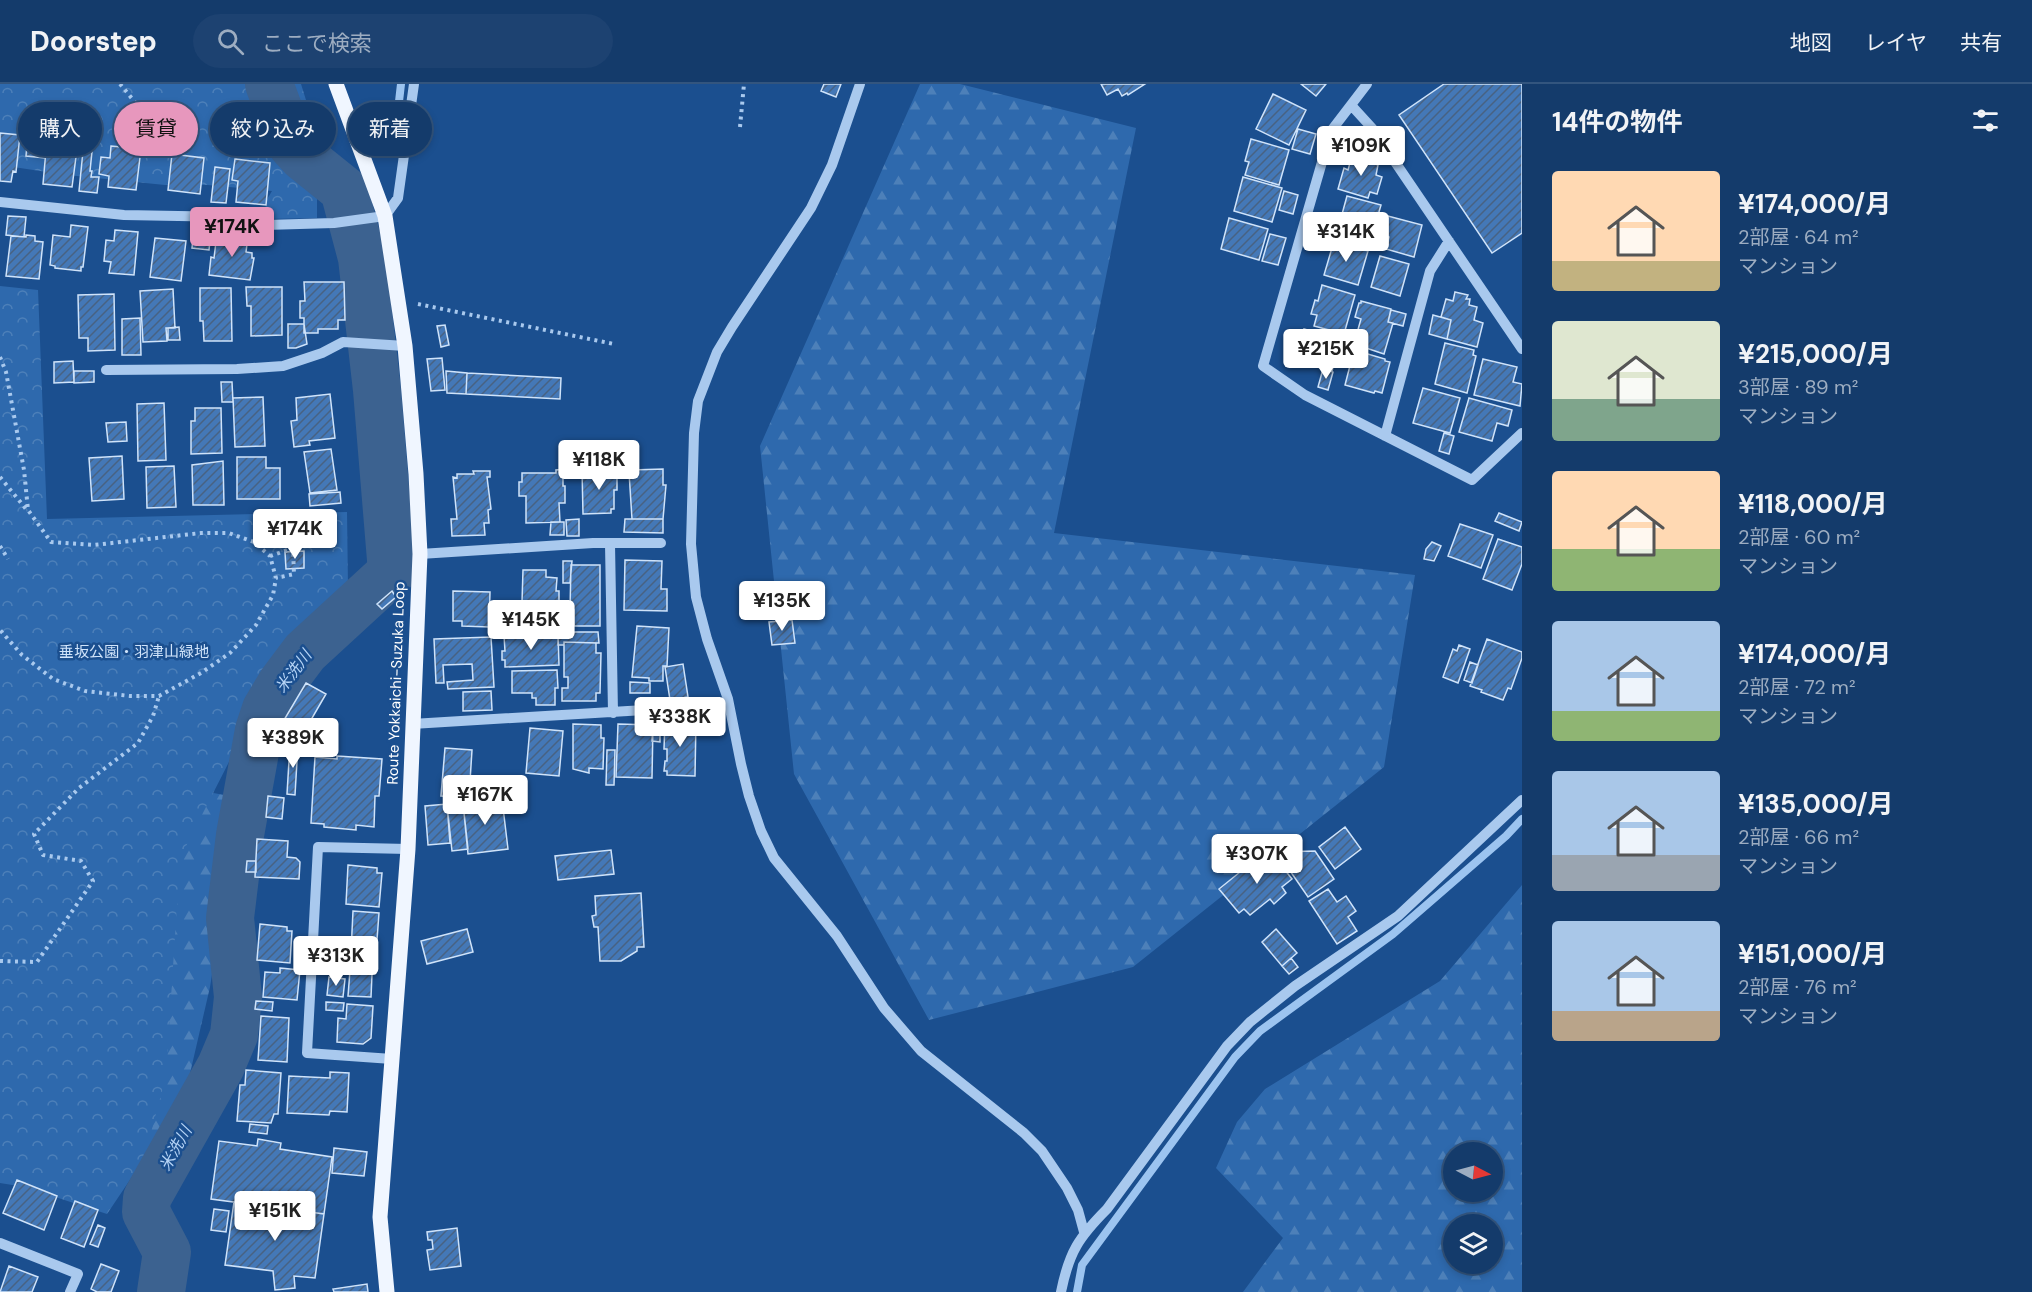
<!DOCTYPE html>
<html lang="ja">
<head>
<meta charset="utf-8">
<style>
	:root { --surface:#143b6b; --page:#1d4271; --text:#f1f3f6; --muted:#9dadc1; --line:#33557e; --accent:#e797bd }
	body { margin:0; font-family:"DM Sans","Noto Sans JP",sans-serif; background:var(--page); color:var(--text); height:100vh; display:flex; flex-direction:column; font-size:22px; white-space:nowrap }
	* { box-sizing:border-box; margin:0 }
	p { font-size:20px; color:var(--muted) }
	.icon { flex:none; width:33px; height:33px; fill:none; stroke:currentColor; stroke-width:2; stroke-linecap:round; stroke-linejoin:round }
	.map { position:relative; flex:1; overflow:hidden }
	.details { display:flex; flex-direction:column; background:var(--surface); width:510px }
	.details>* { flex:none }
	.top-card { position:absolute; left:18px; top:18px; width:570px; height:54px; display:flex; gap:12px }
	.needle { width:39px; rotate:96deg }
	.tools { position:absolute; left:1443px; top:1058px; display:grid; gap:12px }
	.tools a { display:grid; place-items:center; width:60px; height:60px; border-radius:50%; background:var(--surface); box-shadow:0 3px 9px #0003,0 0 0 2px var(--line); font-size:30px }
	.price { position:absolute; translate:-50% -51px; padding:0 14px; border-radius:6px; background:#fff; color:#222; font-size:20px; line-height:39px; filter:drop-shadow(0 2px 3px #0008) }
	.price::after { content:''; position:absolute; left:50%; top:36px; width:18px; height:14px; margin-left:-9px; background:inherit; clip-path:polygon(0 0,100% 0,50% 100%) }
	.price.active { background:var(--accent); color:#111 }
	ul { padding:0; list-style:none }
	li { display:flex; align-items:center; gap:18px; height:150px; padding:0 30px }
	li span { display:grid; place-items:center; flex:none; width:168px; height:120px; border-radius:6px; color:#555 }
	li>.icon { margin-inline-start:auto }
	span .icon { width:72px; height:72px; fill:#fffc; stroke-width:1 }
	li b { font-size:26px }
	h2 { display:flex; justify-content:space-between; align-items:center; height:72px; padding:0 30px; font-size:26px }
	.chip { padding:0 21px; border-radius:27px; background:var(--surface); box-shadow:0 3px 9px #0003,0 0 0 2px var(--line); font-size:21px; line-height:54px }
	.chip.active { background:var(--accent); color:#111 }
	header { display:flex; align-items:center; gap:36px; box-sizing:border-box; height:84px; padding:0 30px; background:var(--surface); border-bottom:2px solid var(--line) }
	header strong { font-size:28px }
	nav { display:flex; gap:33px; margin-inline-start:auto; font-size:21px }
	.search { width:420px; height:54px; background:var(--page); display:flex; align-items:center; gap:15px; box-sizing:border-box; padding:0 21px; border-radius:33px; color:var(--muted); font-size:22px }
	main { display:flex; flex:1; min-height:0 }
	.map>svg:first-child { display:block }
	.forest { fill:url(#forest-firs); fill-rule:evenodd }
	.park { fill:url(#park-crowns) }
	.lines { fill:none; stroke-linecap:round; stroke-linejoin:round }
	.stream { stroke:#9cc4f0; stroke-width:8 }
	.river { stroke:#3c6290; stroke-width:48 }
	.building { fill:url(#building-hatch); stroke:#cfe3fa; stroke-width:1.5 }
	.path { stroke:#a9c9ee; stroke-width:4; stroke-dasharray:3 4.5; stroke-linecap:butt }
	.minor { stroke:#a9c9ee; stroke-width:10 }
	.major { stroke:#f0f6ff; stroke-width:15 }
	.labels { text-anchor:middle; stroke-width:5; stroke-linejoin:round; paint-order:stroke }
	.park-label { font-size:15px; fill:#cfe3fa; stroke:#1b4f8f }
	.street-label { font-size:15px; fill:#fff; stroke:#1b4f8f }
	.water-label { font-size:16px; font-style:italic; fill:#b5d3f5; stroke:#1b4f8f }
</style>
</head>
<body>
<header>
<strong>Doorstep</strong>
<div class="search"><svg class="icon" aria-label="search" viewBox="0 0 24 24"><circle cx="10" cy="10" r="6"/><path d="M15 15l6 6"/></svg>ここで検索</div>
<nav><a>地図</a><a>レイヤ</a><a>共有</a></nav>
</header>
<main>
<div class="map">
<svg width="1522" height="1208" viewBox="0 0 1522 1208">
	<defs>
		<pattern id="forest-firs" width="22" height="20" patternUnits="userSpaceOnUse" patternTransform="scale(1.5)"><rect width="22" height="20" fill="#2e69ad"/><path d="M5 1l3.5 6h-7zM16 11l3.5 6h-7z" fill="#4d80b9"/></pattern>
		<pattern id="park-crowns" width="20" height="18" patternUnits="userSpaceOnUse" patternTransform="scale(1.5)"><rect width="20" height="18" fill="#2e69ad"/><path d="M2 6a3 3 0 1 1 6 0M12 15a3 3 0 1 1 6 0" fill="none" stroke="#4d80b9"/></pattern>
		<pattern id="building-hatch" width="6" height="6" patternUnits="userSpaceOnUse" patternTransform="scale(1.5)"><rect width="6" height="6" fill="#4478b7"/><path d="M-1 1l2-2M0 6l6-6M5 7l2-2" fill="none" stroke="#486282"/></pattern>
	</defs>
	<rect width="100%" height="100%" fill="#1b4f8f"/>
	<!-- forest -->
	<path class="forest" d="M920 0H960L1136 44 1054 449 1415 491 1384 683 1133 883 929 936 794 690 760 362Z
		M33 675 240 714 210 903 167 1089 0 1054Z
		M1522 801V1208H1243L1283 1154 1216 1084 1237 1038 1265 1005 1440 897ZM1454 1068H1492V1107H1454ZM1454 1140H1492V1179H1454Z"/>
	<!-- park -->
	<path class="park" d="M0 0H301L315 45 327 69 352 93 317 110V134L265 135 266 117 272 107 208 101H165L67 91 0 81Z
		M0 202 38 206 47 435 347 428 348 504 257 623 180 774 166 992 144 1075 107 1130 25 1103 0 1099Z"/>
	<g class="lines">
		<!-- stream -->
		<path class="stream" d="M393 70 401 0
			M1077 1208 1082 1181 1235 973 1260 947 1393 850 1506 752 1522 735"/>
		<!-- river -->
		<path class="river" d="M161 1208 167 1168 146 1128 147 1114 221 982 234 951 238 913 230 834 240 751 259 646 266 625 281 600 305 568 392 488 377 306 362 174 344 106 303 73 292 61 269 0"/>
	</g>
	<!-- building -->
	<path class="building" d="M824 0H841L836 13 821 7Z
		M1101 0H1145L1128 11 1127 9 1122 12 1118 5 1107 11Z
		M1301 0H1326L1316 12Z
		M1444 0H1522V149L1492 169 1399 31Z
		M1273 10 1306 26 1289 61 1256 45Z
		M1298 45 1316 50 1310 70 1292 65Z
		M0 49 20 51 16 88 13 87 11 98 0 97Z
		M28 49 48 52 45 74 26 72Z
		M47 55 78 58 72 103 43 100Z
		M1251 55 1289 66 1279 101 1245 91 1249 78 1245 77Z
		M84 57 93 58 90 87H92L91 93H99L97 109 79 107Z
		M111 62 141 65 136 106 108 103 109 92 99 90 101 73 110 74Z
		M1353 68 1371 73 1370 78 1378 81 1376 91 1382 93 1377 110 1370 108 1368 114 1338 105 1344 84 1348 86Z
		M172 70 204 74 200 110 168 106Z
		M235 75 270 79 266 121 236 118 238 97 232 96Z
		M215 83 230 85 226 119 211 118Z
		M1243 93 1282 104 1272 138 1234 127Z
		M1284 107 1298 111 1293 130 1279 126Z
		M1347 112 1381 121 1369 162 1336 152Z
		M1384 131 1422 141 1414 173 1386 165 1389 153 1379 150Z
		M8 132 26 133 24 153 6 151Z
		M1229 134 1268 145 1259 176 1221 165Z
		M71 141 88 143 83 183H81V187L55 184V182L50 181 53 151 70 153Z
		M115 146 138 148 134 191 109 189 111 178 104 177 106 156 114 157Z
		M194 146 211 148 209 166 192 164Z
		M217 150 248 153 246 168 252 169V174H254L250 196 209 191 211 173 214 174Z
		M1270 150 1286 154 1278 181 1262 177Z
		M26 151 35 152V157L43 158 39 195 6 192 11 152 26 153Z
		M155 154 186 157 181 197 150 193Z
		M1334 157 1368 167 1358 201 1324 191Z
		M1380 172 1409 180 1400 212 1371 203Z
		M304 198H344L345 236H338V245H318V249H304V234H300V217H305Z
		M1322 201 1355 211 1344 250 1314 242 1317 231 1311 230 1315 216 1318 217Z
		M246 203H282V251L251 252V222H247Z
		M200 204H231L232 257H204L203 237H200Z
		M173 205 175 244H166L167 257 143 258 140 207Z
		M1455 208 1468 211 1466 215H1470L1469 221 1477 223 1474 236 1483 239 1477 263 1447 255 1451 236 1441 233 1446 215 1453 217Z
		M114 210 115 266 88 267V254H79L78 211Z
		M1361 217 1391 225 1388 238 1393 239 1384 270 1366 264 1367 259 1355 256 1361 235 1355 233 1359 219H1361Z
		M1391 226 1406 230 1403 242 1388 238Z
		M1433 231 1451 236 1447 255 1429 250Z
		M140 234 141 271H122V235Z
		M288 240H304L307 260 296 264H288Z
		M445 241 449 261 441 263 437 242Z
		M179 243 180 256H168V244Z
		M1304 245 1341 255 1332 287 1295 277Z
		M1445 259 1474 266 1473 271 1476 272 1467 309 1435 300Z
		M1354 266 1385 275V277L1390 278 1382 309 1375 307 1374 309 1345 301Z
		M442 274 445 306 431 307 427 275Z
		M1483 275 1517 283 1513 298 1522 300 1520 322 1474 311Z
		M73 277 74 298 54 299V278Z
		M1323 285 1333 288 1328 306 1318 303Z
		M74 287H94V298L74 299Z
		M446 287 467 289 466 310 447 309Z
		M467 289 561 294 560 315 466 310Z
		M221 298H232L233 318H222Z
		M1423 304 1460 314 1450 349 1413 339Z
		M330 310 335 354 309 357 310 361 294 363 291 337 297 336 296 314Z
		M263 313 265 362 235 363 233 314Z
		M1469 314 1512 326 1508 342 1497 339 1492 357 1459 348Z
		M164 319 166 376 138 377 137 320Z
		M195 324H221L222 369 191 370V337H195Z
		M126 338 127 357 108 358 106 339Z
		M1444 349 1454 352 1449 370 1439 367Z
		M331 365 337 406 310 409 304 368Z
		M122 372 124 415 92 417 89 374Z
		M237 373H266V384H280V415H237Z
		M223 377 224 421H193L192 381Z
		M174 382 176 423 147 424 146 383Z
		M566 385V394H563V402H565V419H559L560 438 526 439V412H519V398H522V389H556V386Z
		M663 385V401H666L663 435H632L629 388 631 386Z
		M582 386H617V406H614V425H611V429L583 430Z
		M473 387H490V393H487L491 425 488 426 489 439H484L485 451 452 452 451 435H457L453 393 457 394V390H474Z
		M340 408 341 419 310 422 309 410Z
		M1499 429 1522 438 1519 447 1495 437Z
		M579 435V452H567L566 436Z
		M625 435H663V449L624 448Z
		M551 438H564V451H550Z
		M1460 440 1493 451 1481 484 1448 472Z
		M1498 455 1522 463V480L1512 506 1483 495Z
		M1432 458 1441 462 1434 477 1424 475 1426 465Z
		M304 467V484L286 485 285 468Z
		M625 476 662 477 661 505H667V527L624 526Z
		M563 477H572L570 499H563Z
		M571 481H600V542H574V526H570Z
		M523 486H546V493L557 494 556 507H559V530H556V541H537V537L519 536 520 518H522Z
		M392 507 396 513 382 525 377 520Z
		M453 507 490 508 489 543 462 542V537H453Z
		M792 536 795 559 772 561 769 538Z
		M637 542 669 544 667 582H663V597H649V594L632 593Z
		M558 548H598L599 559 564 558V561H558Z
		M558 550 559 581 505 583V576H502V567H505L504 552Z
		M491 553 494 603 448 605 447 598 473 596 472 580 443 581 444 599H436L434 555Z
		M1487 555 1522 568V574L1511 605 1508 604 1503 616 1481 608 1482 606 1470 602Z
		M564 558 596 559V569H601L600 609H596V617H562V604H568V593H564Z
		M1459 561 1470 565 1458 599 1443 593 1453 565 1457 567Z
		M1470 578 1478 581 1472 599 1464 596Z
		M683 580 688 613 670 616 665 583Z
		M557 586 558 604H555V621H536V614H532V609H512V587Z
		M630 598 650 599V609H630Z
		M306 599 326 610 304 648 284 636Z
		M491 607 492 626 463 627V608Z
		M653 637H660V658L652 657Z
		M665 637H696L695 692 667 691V687H664L665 677H667V665H664Z
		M573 640 601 641V654H604L603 685 589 684V689L573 685Z
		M618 640 653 641 652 694 616 693Z
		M530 644 563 647 559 692 526 689Z
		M290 660H298L295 711 287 710Z
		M445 664 472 666 469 713 441 712Z
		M607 666H615L614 701H606Z
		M337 672 382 675 379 712H375L374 743 356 741V746L324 743V740L311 739 315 673 337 675Z
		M268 712 284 714 282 735 266 733Z
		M502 715 508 765 468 770 463 719Z
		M463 719 468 765 452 767 447 721Z
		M447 720 450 759 428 761 425 722Z
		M1345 743 1361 765 1335 785 1319 763Z
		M257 755 288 757 287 773 296 774 300 778 299 795 255 793Z
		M611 766 614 790 558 796 555 772Z
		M1266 767 1270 773 1273 771 1292 795 1282 803 1286 809 1274 820 1270 815 1250 831 1244 825 1239 829 1219 805Z
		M1315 767 1334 795 1308 813 1277 768Z
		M247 777H256V788H246Z
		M348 781 377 784V789H382L379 823 346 820Z
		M1328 805 1337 818 1346 812 1356 827 1348 833 1357 847 1337 860 1309 817Z
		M641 809 644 863H637V867L621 877H600L598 843H594L592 832 596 831 595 812Z
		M353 827 379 829 376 869 351 868Z
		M260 840 287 843V847H292L290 879 257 876Z
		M467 845 473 868 427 880 421 857Z
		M1276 845 1297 869 1282 882 1262 858Z
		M351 874 376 876 375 890H372L371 913 348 912Z
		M1291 874 1298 883 1289 890 1282 882Z
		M280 884 300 886 297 916 263 913 265 888 280 889Z
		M329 893 345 895 343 913 327 911Z
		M256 917 273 918 272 927 255 925Z
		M326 918 344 919 343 927 326 926Z
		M347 920 373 922 371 954 363 960 337 958 338 934 346 935Z
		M261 932 289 934 287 978 258 976Z
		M246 986 281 989 278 1030H274L271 1039 237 1037 240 1001H245Z
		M330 988 349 989 347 1028 330 1027 329 1031 287 1029 289 992 330 994Z
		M250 1040 268 1042 267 1050 249 1048Z
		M258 1055 281 1059 280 1065 332 1073 324 1130 211 1115 219 1057 257 1062Z
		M334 1064 367 1068 364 1092 332 1089Z
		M17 1096 57 1112 44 1146 3 1129Z
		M75 1117 98 1126 84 1163 61 1154Z
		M234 1118 324 1130 315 1194 294 1192 295 1204 275 1206 273 1187 225 1181Z
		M214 1125 229 1127 226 1148 211 1146Z
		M98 1141 105 1144 98 1163 90 1160Z
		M457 1144 461 1182 430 1186 427 1166 433 1165 432 1156H428L427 1148Z
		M101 1180 119 1187 111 1208H97L91 1205Z
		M9 1182 38 1193 32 1208H0Z
		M367 1200 368 1208H334L333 1205Z"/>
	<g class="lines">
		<!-- path -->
		<path class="path" d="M120 0 139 23
			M740 43 744 0
			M418 220 614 260
			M0 273 6 288 24 386 28 426 51 458 94 461 201 449H229L254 458 270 472 276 494 273 511 256 541 230 569 201 589 159 612H130L85 607 53 595 22 571 0 546
			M0 393 26 425
			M0 462 8 475
			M270 472 293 464 294 490 276 494
			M0 877 37 878 93 797 81 777 43 771 34 750 79 704 138 659 153 632 159 612"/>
		<!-- minor -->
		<path class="minor" d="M860 0 832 81 811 124 732 243 717 268 698 317 694 349 691 460 696 513 707 555 728 615 741 680 749 712 761 747 774 774 837 852 884 924 921 967 1024 1049 1042 1067 1067 1104 1078 1126 1084 1148
			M1367 0 1331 47 1263 282 1305 311 1472 396 1522 349
			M1351 21 1372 44 1522 265
			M0 118 124 131 233 133 265 141 334 139 385 132 398 114 414 0
			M106 286 237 285 283 282 322 269 343 258 405 262
			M1385 352 1430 187 1449 157
			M610 460 613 629
			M420 470 593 459H661
			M412 640 694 623
			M392 975 307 969 318 763 408 765
			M0 1159 78 1190 70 1208
			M1061 1208C1069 1168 1079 1153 1107 1125L1227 962 1250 938 1295 902 1398 832 1522 716"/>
		<!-- major -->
		<path class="major" d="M336 0 385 132 405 262 416 390 420 470 408 765 380 1133 387 1208"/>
	</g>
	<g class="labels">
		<!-- park labels -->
		<g class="park-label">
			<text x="134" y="573">垂坂公園・羽津山緑地</text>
		</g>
		<!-- street labels -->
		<g class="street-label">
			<text transform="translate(396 599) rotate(-88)" y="5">Route Yokkaichi-Suzuka Loop</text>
		</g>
		<!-- water labels -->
		<g class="water-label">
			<text transform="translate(293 587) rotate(-53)" y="6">米洗川</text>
			<text transform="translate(175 1064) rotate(-61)" y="6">米洗川</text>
		</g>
	</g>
</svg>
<div class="tools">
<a><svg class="needle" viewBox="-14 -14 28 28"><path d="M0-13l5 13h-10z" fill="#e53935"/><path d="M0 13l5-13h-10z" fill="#9dadc1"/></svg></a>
<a><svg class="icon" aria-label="layers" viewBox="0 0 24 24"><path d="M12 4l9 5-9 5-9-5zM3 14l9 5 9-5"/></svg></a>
</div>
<b class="price" style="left:1361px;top:93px">¥109K</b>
<b class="price active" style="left:232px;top:174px">¥174K</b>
<b class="price" style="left:1346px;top:179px">¥314K</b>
<b class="price" style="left:1326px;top:296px">¥215K</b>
<b class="price" style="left:599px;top:407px">¥118K</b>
<b class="price" style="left:295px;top:476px">¥174K</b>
<b class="price" style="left:782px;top:548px">¥135K</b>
<b class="price" style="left:531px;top:567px">¥145K</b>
<b class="price" style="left:680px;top:664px">¥338K</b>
<b class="price" style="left:293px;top:685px">¥389K</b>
<b class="price" style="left:485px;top:742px">¥167K</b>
<b class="price" style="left:1257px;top:801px">¥307K</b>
<b class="price" style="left:336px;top:903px">¥313K</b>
<b class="price" style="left:275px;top:1158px">¥151K</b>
<div class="top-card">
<a class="chip">購入</a>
<a class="chip active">賃貸</a>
<a class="chip">絞り込み</a>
<a class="chip">新着</a>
</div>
</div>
<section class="details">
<h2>14件の物件<svg class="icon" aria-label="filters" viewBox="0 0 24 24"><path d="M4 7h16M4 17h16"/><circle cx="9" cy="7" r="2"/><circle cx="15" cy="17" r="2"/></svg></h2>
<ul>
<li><span style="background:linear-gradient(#ffd9b3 75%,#c2b280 0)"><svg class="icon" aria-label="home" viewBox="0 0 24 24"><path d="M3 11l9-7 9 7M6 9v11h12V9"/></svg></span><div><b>¥174,000/月</b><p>2部屋 · 64 m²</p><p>マンション</p></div></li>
<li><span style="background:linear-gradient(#dfe7d0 65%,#7fa58c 0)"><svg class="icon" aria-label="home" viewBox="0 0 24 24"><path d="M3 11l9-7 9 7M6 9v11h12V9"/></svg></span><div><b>¥215,000/月</b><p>3部屋 · 89 m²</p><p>マンション</p></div></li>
<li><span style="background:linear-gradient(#ffd9b3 65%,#8fb573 0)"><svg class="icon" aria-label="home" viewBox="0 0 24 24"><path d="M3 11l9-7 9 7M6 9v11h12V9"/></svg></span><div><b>¥118,000/月</b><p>2部屋 · 60 m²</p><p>マンション</p></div></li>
<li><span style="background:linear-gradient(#a9c7e8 75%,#8fb573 0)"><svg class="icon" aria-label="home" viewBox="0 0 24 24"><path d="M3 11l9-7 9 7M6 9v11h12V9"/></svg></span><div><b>¥174,000/月</b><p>2部屋 · 72 m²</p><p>マンション</p></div></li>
<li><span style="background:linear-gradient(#a9c7e8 70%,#9aa5b1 0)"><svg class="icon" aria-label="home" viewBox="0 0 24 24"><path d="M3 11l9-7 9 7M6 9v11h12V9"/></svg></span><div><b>¥135,000/月</b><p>2部屋 · 66 m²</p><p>マンション</p></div></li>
<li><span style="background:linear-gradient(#a9c7e8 75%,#b9a48a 0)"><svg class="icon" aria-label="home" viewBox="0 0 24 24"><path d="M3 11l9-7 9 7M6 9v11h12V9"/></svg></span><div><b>¥151,000/月</b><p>2部屋 · 76 m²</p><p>マンション</p></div></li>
</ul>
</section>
</main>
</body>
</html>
